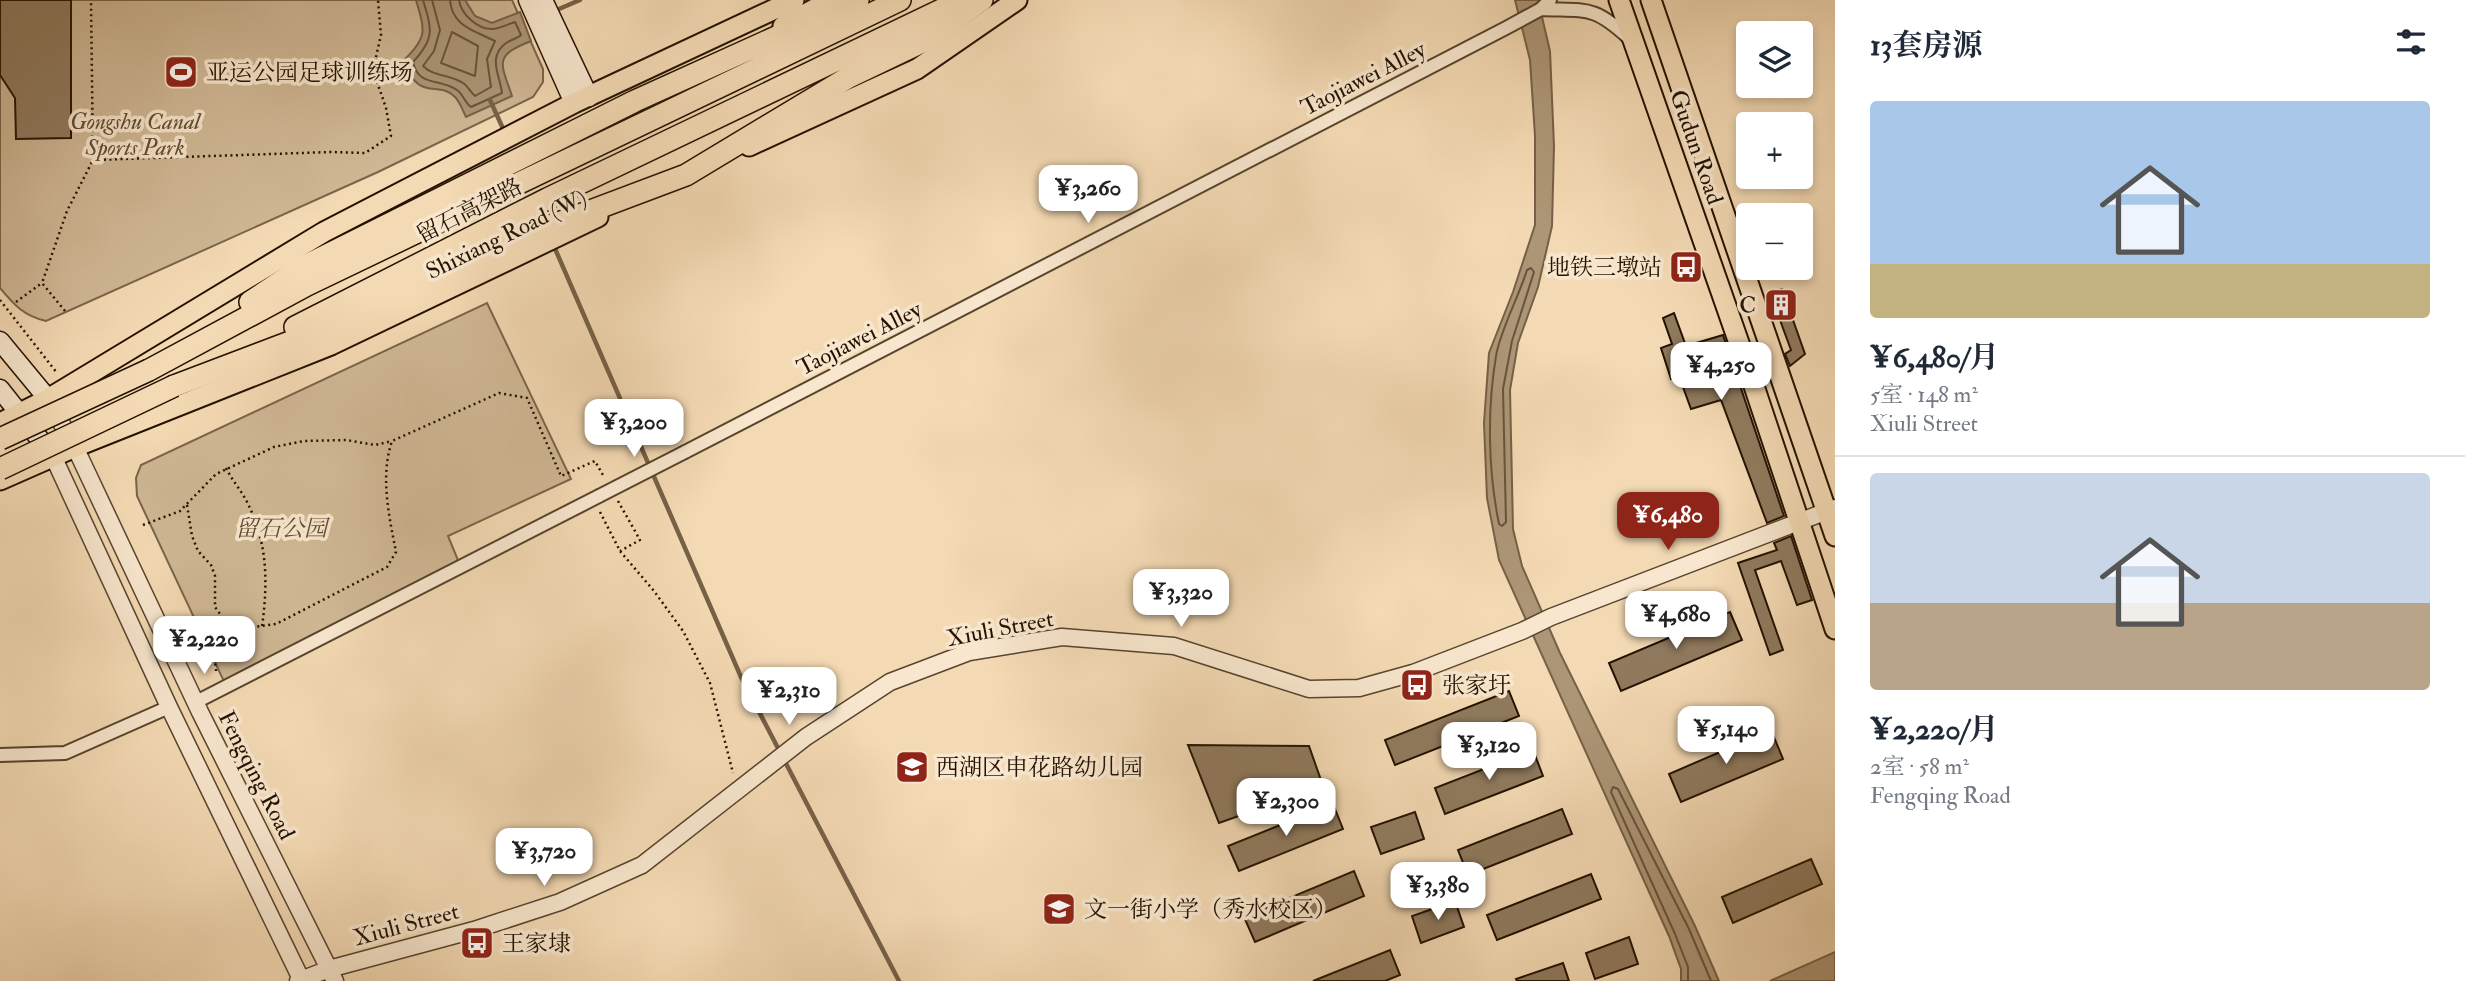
<!DOCTYPE html>
<html lang="zh">
<head>
<meta charset="utf-8">
<style>
	:root { --surface:#fff; --page:#f2f2f3; --text:#1f2937; --muted:#747a83; --line:#e0e1e3; --accent:#8f2418 }
	body { margin:0; font-family:"IM FELL Double Pica","Noto Serif SC",serif; background:var(--page); color:var(--text); height:100vh; display:flex; flex-direction:column; font-size:26px; white-space:nowrap }
	* { box-sizing:border-box; margin:0 }
	p { font-size:23px; color:var(--muted) }
	.icon { flex:none; width:38px; height:38px; fill:none; stroke:currentColor; stroke-width:2; stroke-linecap:round; stroke-linejoin:round }
	.map { position:relative; flex:1; overflow:hidden }
	.details { display:flex; flex-direction:column; background:var(--surface); width:630px }
	.details>* { flex:none }
	.tools { position:absolute; left:1736px; top:21px; display:grid; gap:14px }
	.tools a { display:grid; place-items:center; width:77px; height:77px; border-radius:7px; background:var(--surface); box-shadow:0 4px 10px #0003; font-size:35px }
	.price { position:absolute; translate:-50% -60px; padding:0 16px; border-radius:14px; background:#fff; color:#222; font-size:23px; line-height:46px; filter:drop-shadow(0 2px 4px #0008) }
	.price::after { content:''; position:absolute; left:50%; top:42px; width:21px; height:16px; margin-left:-10px; background:inherit; clip-path:polygon(0 0,100% 0,50% 100%) }
	.price.on { background:var(--accent); color:#fff }
	ul { padding:0; list-style:none }
	li { display:grid; align-content:center; gap:14px; height:371px; padding:0 35px }
	li+li { border-top:2px solid var(--line) }
	li span { display:grid; place-items:center; height:217px; border-radius:7px; color:#555 }
	li>.icon { margin-inline-start:auto }
	span .icon { width:126px; height:126px; fill:#fffc; stroke-width:1 }
	li b { font-size:30px }
	h2 { display:flex; justify-content:space-between; align-items:center; height:84px; padding:0 35px; font-size:30px }
	main { display:flex; flex:1; min-height:0 }
	.map>svg:first-child { display:block }
	.green { fill:#d0b895; stroke:#7a654a; stroke-width:2 }
	.water { fill:#ad9677; stroke:#766147; stroke-width:2 }
	.lines { fill:none; stroke-linecap:round; stroke-linejoin:round }
	.shore { stroke:#68543c; stroke-width:2 }
	.stream { stroke:#766147; stroke-width:4.5 }
	.building { fill:#907a5e; stroke:#231200; stroke-width:2 }
	.minor-casing { stroke:#57442d; stroke-width:16 }
	.tertiary-casing { stroke:#57442d; stroke-width:19 }
	.secondary-casing { stroke:#231200; stroke-width:21 }
	.primary-casing { stroke:#231200; stroke-width:23 }
	.trunk-casing { stroke:#231200; stroke-width:24 }
	.path { stroke:#231200; stroke-width:2.5; stroke-dasharray:2 3.5; stroke-linecap:butt }
	.minor { stroke:#f8e7ce; stroke-width:12 }
	.tertiary { stroke:#f8e7ce; stroke-width:16 }
	.secondary { stroke:#f8e7ce; stroke-width:18 }
	.primary { stroke:#f4dab4; stroke-width:19 }
	.trunk { stroke:#f4dab4; stroke-width:21 }
	.minor-bridge-casing { stroke:#57442d; stroke-width:16; stroke-linecap:butt }
	.trunk-bridge-casing { stroke:#231200; stroke-width:24; stroke-linecap:butt }
	.minor-bridge { stroke:#f8e7ce; stroke-width:12 }
	.trunk-bridge { stroke:#f4dab4; stroke-width:21 }
	.labels { text-anchor:middle; stroke-width:7; stroke-linejoin:round; paint-order:stroke }
	.poi-label { font-size:23px; fill:#231200; stroke:#f8e7ce; text-anchor:start }
	.street-label { font-size:23px; fill:#231200; stroke:#f8e7ce }
	.park-label { font-size:23px; font-style:italic; fill:#604c34; stroke:#f8e7ce }
</style>
</head>
<body>
<main>
<div class="map">
<svg width="1835" height="981" viewBox="0 0 1835 981">
	<rect width="100%" height="100%" fill="#f4dab4"/>
	<filter id="stains"><feTurbulence type="fractalNoise" baseFrequency=".00286" numOctaves="4"/><feColorMatrix values="0 0 0 0 .2 0 0 0 0 .09 0 0 0 0 .02 0 0 0 .5 -.17"/></filter>
	<radialGradient id="worn" r=".72"><stop offset=".6" stop-color="#630" stop-opacity="0"/><stop offset="1" stop-color="#630" stop-opacity=".3"/></radialGradient>
	<!-- green -->
	<path class="green" d="M0 0H512L543 69V82L533 97 378 172 46 321C24 316 14 305 0 288Z
		M487 303 571 479 448 536 460 565 227 688 137 496 136 478 141 465Z"/>
	<!-- water -->
	<path class="water" d="M416 0H465L475 16 492 23 520 12 531 41C494 56 500 61 512 96L466 117C463 111 460 102 455 97 437 79 421 104 403 61 428 37 425 31 416 0Z
		M1515 0H1538L1550 51 1554 146 1552 226 1538 287 1518 343 1510 390 1513 529 1522 566 1560 653 1695 926 1719 981H1681V969L1669 936 1499 560 1487 498 1484 423 1489 353 1513 292 1535 225V136L1530 60Z
		M1835 952V981H1770Z"/>
	<g class="lines">
		<!-- shore -->
		<path class="shore" d="M423 0C432 30 435 38 413 62 418 87 440 78 457 90 463 94 465 103 471 107L502 93C500 75 487 57 506 43 512 39 517 39 521 35L515 22C508 24 499 29 492 29 477 29 461 14 459 0
			M432 0 440 30 434 51 423 66C434 77 449 74 463 83 468 86 470 92 475 96L491 87 487 59 495 41C476 31 452 27 450 0
			M452 32 478 46 475 76 441 63Z
			M1531 268 1534 272 1512 341 1503 389 1506 522 1502 526 1499 524C1488 470 1487 410 1496 356 1500 331 1519 296 1527 270Z
			M1688 981V967L1675 934 1611 792 1613 787 1618 789 1689 929 1711 981"/>
		<!-- stream -->
		<path class="stream" d="M552 12 580 0
			M490 100 505 133
			M553 244 741 677 899 981"/>
	</g>
	<!-- building -->
	<path class="building" d="M0 0H71V138L16 139 15 98 0 75Z
		M1782 289 1805 354 1790 366 1785 354 1791 350 1770 293Z
		M1674 313 1686 346 1723 335 1784 516 1767 523 1721 400 1691 409 1679 376 1671 379 1661 348 1672 344 1663 318Z
		M1791 536 1812 600 1797 605 1781 561 1755 570 1783 650 1770 655 1738 563 1777 550 1774 543Z
		M1730 612 1742 640 1621 691 1609 663Z
		M1509 691 1519 716 1395 765 1385 740Z
		M1771 730 1783 759 1681 802 1669 774Z
		M1188 745 1309 746 1323 786 1219 823Z
		M1533 750 1543 776 1445 814 1435 788Z
		M1333 804 1343 829 1239 871 1228 846Z
		M1562 809 1572 834 1468 875 1458 850Z
		M1415 812 1424 839 1381 854 1371 827Z
		M1811 859 1822 884 1733 923 1722 897Z
		M1354 871 1364 896 1255 942 1244 917Z
		M1591 874 1601 899 1497 940 1487 915Z
		M1455 901 1464 927 1421 943 1412 916Z
		M1629 937 1638 964 1595 979 1586 953Z
		M1390 950 1400 975 1385 981H1313Z
		M1563 963 1569 981H1517L1516 979Z"/>
	<g class="lines">
		<defs>
			<path id="minor" d="M1541 9C1587 11 1593 5 1629 38
				M685 452 1506 28 1541 9 1550 0
				M196 702 599 496
				M0 755 65 753 169 707"/>
			<path id="tertiary" d="M51 405 75 447 200 712 335 981
				M53 456 169 707 302 981
				M298 981 329 969 474 930 560 902 642 865 806 737 890 682 969 652 1062 637 1174 646 1309 689 1359 688 1413 673 1522 631 1551 617 1835 508"/>
			<path id="secondary" d="M528 0 574 103
				M543 0 589 97
				M0 341 48 399
				M0 389 53 456"/>
			<path id="primary" d="M1619 0 1753 383 1835 629
				M1651 0 1835 536
				M783 26 831 0
				M749 146 917 69 1017 0
				M0 423 48 399 324 232 574 103 794 0
				M0 480 75 447 331 345 598 217"/>
			<path id="trunk" d="M250 302 301 268 635 101 858 0
				M295 327 547 199 962 0
				M149 370 307 285 900 0
				M174 386 327 328 508 242 686 175 849 77 924 41 982 0"/>
		</defs>
		<!-- minor casing -->
		<use href="#minor" class="minor-casing"/>
		<!-- tertiary casing -->
		<use href="#tertiary" class="tertiary-casing"/>
		<!-- secondary casing -->
		<use href="#secondary" class="secondary-casing"/>
		<!-- primary casing -->
		<use href="#primary" class="primary-casing"/>
		<!-- trunk casing -->
		<use href="#trunk" class="trunk-casing"/>
		<!-- path -->
		<path class="path" d="M93 160 331 152 365 153 391 136 386 108 373 70 381 35 378 0
			M0 300 57 373
			M16 302 42 283
			M65 311 42 283 67 211 93 160 91 0
			M226 468C232 480 240 489 246 500 268 542 268 582 262 627
			M618 501 640 540 620 551
			M187 505 192 536 198 551 211 565 215 576V607L233 632 240 629
			M600 512 620 551 654 591 683 631 710 683 733 773
			M143 525 180 511 216 474 274 447 304 441 346 440 375 445 392 441
			M216 671 215 661C233 661 234 643 240 629L276 624 387 567 396 552C389 516 380 476 392 441L499 393 527 398 561 476 595 461 604 477"/>
		<!-- minor -->
		<use href="#minor" class="minor"/>
		<!-- tertiary -->
		<use href="#tertiary" class="tertiary"/>
		<!-- secondary -->
		<use href="#secondary" class="secondary"/>
		<!-- primary -->
		<use href="#primary" class="primary"/>
		<!-- trunk -->
		<use href="#trunk" class="trunk"/>
		<defs>
			<path id="minor-bridge" d="M599 496 685 452"/>
			<path id="trunk-bridge" d="M0 439 149 370
				M0 469 174 386"/>
		</defs>
		<!-- minor-bridge casing -->
		<use href="#minor-bridge" class="minor-bridge-casing"/>
		<!-- trunk-bridge casing -->
		<use href="#trunk-bridge" class="trunk-bridge-casing"/>
		<!-- minor-bridge -->
		<use href="#minor-bridge" class="minor-bridge"/>
		<!-- trunk-bridge -->
		<use href="#trunk-bridge" class="trunk-bridge"/>
	</g>
	<!-- icons -->
	<defs>
		<symbol id="stadium-square" viewBox="-11 -11 22 22"><rect x="-9" y="-9" width="18" height="18" rx="4" fill="#8f2418" stroke="#f8e7ce"/><path d="M0-5a6.5 5 0 1 0 0 10a6.5 5 0 1 0 0-10ZM-3.5-1.8h7v3.6h-7Z" fill="#fff"/></symbol>
		<symbol id="bus-square" viewBox="-11 -11 22 22"><rect x="-9" y="-9" width="18" height="18" rx="4" fill="#8f2418" stroke="#f8e7ce"/><path d="M-5-6H5V4H4V6H2V4H-2V6H-4V4H-5ZM-3.5-4V0h7V-4ZM-3.5 1.2v1.5H-2V1.2ZM2 1.2v1.5H3.5V1.2Z" fill="#fff"/></symbol>
		<symbol id="building-square" viewBox="-11 -11 22 22"><rect x="-9" y="-9" width="18" height="18" rx="4" fill="#8f2418" stroke="#f8e7ce"/><path d="M-4-6H4V6H1V3H-1V6H-4ZM-2.5-4.3h1.7v1.8h-1.7ZM.8-4.3h1.7v1.8H.8ZM-2.5-1h1.7V.8h-1.7ZM.8-1h1.7V.8H.8Z" fill="#fff"/></symbol>
		<symbol id="school-square" viewBox="-11 -11 22 22"><rect x="-9" y="-9" width="18" height="18" rx="4" fill="#8f2418" stroke="#f8e7ce"/><path d="M0-5L7-2L0 1L-7-2ZM-4 1L0 2.5L4 1V4Q0 6-4 4Z" fill="#fff"/></symbol>
	</defs>
	<g fill-rule="evenodd">
		<use href="#stadium-square" x="162" y="53" width="38" height="38"/>
		<use href="#bus-square" x="1667" y="248" width="38" height="38"/>
		<use href="#building-square" x="1762" y="286" width="38" height="38"/>
		<use href="#bus-square" x="1398" y="666" width="38" height="38"/>
		<use href="#school-square" x="893" y="748" width="38" height="38"/>
		<use href="#school-square" x="1040" y="890" width="38" height="38"/>
		<use href="#bus-square" x="458" y="924" width="38" height="38"/>
	</g>
	<g class="labels">
		<!-- poi labels -->
		<g class="poi-label">
			<text x="206" y="80">亚运公园足球训练场</text>
			<text x="1662" y="275" text-anchor="end">地铁三墩站</text>
			<text x="1756" y="313" text-anchor="end">C</text>
			<text x="1442" y="693">张家圩</text>
			<text x="936" y="775">西湖区申花路幼儿园</text>
			<text x="1084" y="917">文一街小学（秀水校区）</text>
			<text x="502" y="951">王家埭</text>
		</g>
		<!-- street labels -->
		<g class="street-label">
			<text transform="translate(1363 78) rotate(-27)" y="8">Taojiawei Alley</text>
			<text transform="translate(1697 147) rotate(71)" y="8">Gudun Road</text>
			<text transform="translate(469 210) rotate(-27)" y="8">留石高架路</text>
			<text transform="translate(506 234) rotate(-26)" y="8">Shixiang Road (W)</text>
			<text transform="translate(859 338) rotate(-27)" y="8">Taojiawei Alley</text>
			<text transform="translate(1000 628) rotate(-11)" y="8">Xiuli Street</text>
			<text transform="translate(257 775) rotate(63)" y="8">Fengqing Road</text>
			<text transform="translate(406 924) rotate(-15)" y="8">Xiuli Street</text>
		</g>
		<!-- park labels -->
		<g class="park-label">
			<text x="135" y="129">Gongshu Canal<tspan x="135" dy="26">Sports Park</tspan></text>
			<text x="281" y="536">留石公园</text>
		</g>
	</g>
	<rect width="100%" height="100%" filter="url(#stains)"/>
	<rect width="100%" height="100%" fill="url(#worn)"/>
</svg>
<div class="tools">
<a><svg class="icon" aria-label="layers" viewBox="0 0 24 24"><path d="M12 4l9 5-9 5-9-5zM3 14l9 5 9-5"/></svg></a>
<a>+</a>
<a>−</a>
</div>
<b class="price" style="left:1088px;top:225px">¥3,260</b>
<b class="price" style="left:1721px;top:402px">¥4,250</b>
<b class="price" style="left:634px;top:459px">¥3,200</b>
<b class="price on" style="left:1668px;top:552px">¥6,480</b>
<b class="price" style="left:1181px;top:629px">¥3,320</b>
<b class="price" style="left:1676px;top:651px">¥4,680</b>
<b class="price" style="left:204px;top:676px">¥2,220</b>
<b class="price" style="left:789px;top:727px">¥2,310</b>
<b class="price" style="left:1726px;top:766px">¥5,140</b>
<b class="price" style="left:1489px;top:782px">¥3,120</b>
<b class="price" style="left:1286px;top:838px">¥2,300</b>
<b class="price" style="left:544px;top:888px">¥3,720</b>
<b class="price" style="left:1438px;top:922px">¥3,380</b>
</div>
<section class="details">
<h2>13套房源<svg class="icon" aria-label="filters" viewBox="0 0 24 24"><path d="M4 7h16M4 17h16"/><circle cx="9" cy="7" r="2"/><circle cx="15" cy="17" r="2"/></svg></h2>
<ul>
<li><span style="background:linear-gradient(#a9c7e8 75%,#c2b280 0)"><svg class="icon" aria-label="home" viewBox="0 0 24 24"><path d="M3 11l9-7 9 7M6 9v11h12V9"/></svg></span><div><b>¥6,480/月</b><p>5室 · 148 m²</p><p>Xiuli Street</p></div></li>
<li><span style="background:linear-gradient(#c9d6e8 60%,#b9a48a 0)"><svg class="icon" aria-label="home" viewBox="0 0 24 24"><path d="M3 11l9-7 9 7M6 9v11h12V9"/></svg></span><div><b>¥2,220/月</b><p>2室 · 58 m²</p><p>Fengqing Road</p></div></li>
</ul>
</section>
</main>
</body>
</html>
